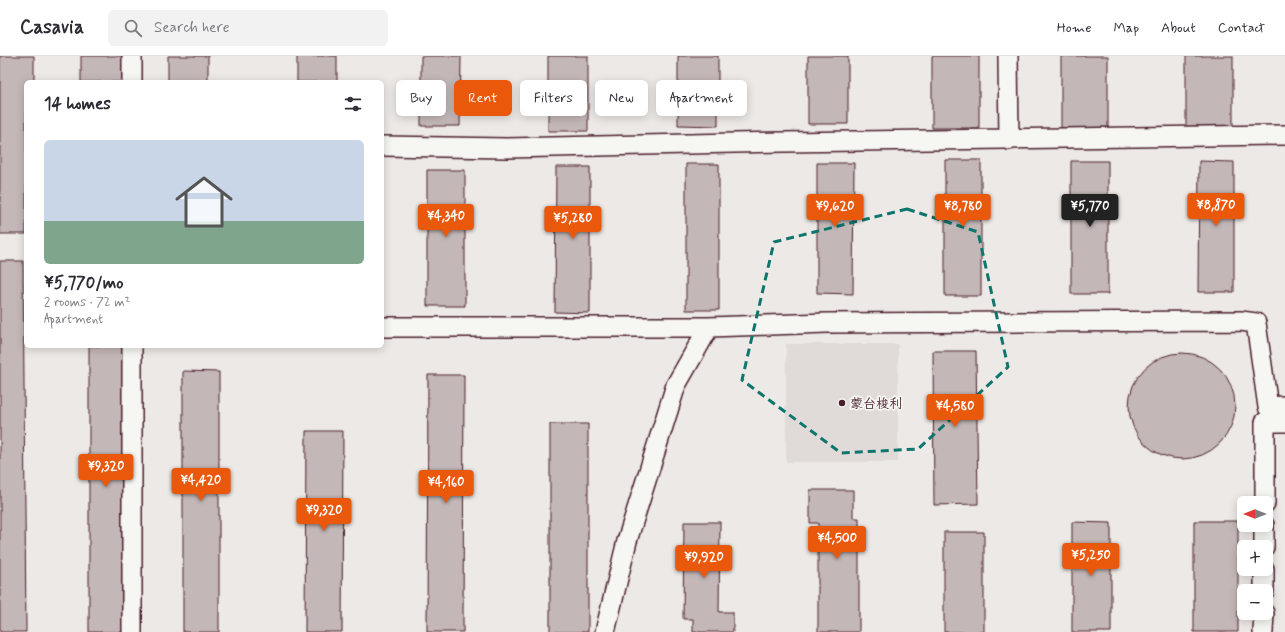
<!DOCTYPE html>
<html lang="en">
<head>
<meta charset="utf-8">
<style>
	:root { --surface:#fff; --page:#f2f2f3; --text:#2b2b33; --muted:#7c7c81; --line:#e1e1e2; --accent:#ea580c }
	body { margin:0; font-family:Mynerve,"LXGW WenKai TC",sans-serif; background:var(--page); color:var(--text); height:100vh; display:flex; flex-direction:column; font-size:15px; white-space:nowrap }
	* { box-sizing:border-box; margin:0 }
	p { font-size:13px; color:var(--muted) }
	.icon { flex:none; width:22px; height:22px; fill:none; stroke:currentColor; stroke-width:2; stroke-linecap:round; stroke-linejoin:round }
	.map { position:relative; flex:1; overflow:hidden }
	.drawer { position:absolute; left:24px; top:24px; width:360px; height:268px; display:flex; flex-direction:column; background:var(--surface); border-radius:6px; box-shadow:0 2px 10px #0003 }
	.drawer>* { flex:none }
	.top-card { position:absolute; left:396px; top:24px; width:380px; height:36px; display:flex; gap:8px }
	.needle { width:26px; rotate:270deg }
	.tools { position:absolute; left:1237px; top:440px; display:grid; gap:8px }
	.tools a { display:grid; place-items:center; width:36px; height:36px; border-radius:6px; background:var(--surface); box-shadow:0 2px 10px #0003; font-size:20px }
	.price { position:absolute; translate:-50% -34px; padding:0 9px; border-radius:4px; background:var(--accent); color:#fff; font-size:13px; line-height:26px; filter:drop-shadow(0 1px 2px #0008) }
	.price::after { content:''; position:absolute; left:50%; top:24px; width:12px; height:9px; margin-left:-6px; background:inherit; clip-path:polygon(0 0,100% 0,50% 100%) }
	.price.on { background:#222; color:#fff }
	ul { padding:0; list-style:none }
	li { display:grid; align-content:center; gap:8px; height:212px; padding:0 20px }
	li+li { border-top:1px solid var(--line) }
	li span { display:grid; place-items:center; height:124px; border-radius:6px; color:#555 }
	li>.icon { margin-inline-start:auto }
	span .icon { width:72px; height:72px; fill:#fffc; stroke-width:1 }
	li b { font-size:17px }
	h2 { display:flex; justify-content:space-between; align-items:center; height:48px; padding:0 20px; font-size:17px }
	.pill { padding:0 14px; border-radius:6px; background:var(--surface); box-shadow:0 2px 10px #0003; font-size:14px; line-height:36px }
	.pill.on { background:var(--accent); color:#fff }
	header { display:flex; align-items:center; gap:24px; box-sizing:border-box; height:56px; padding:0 20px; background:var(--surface); border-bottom:1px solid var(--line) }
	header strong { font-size:19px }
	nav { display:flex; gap:22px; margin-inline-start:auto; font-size:14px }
	.search { width:280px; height:36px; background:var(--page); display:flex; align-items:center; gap:10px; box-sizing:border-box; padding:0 14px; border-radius:6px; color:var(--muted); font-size:15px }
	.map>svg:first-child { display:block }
	.built { fill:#e0dad8 }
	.building { fill:#c4b7b7; stroke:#4a1f2b }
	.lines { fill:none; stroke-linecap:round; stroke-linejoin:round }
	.minor-casing { stroke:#4a1f2b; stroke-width:22 }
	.minor { stroke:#f6f6f2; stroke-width:19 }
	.marked { fill:none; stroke:#0f766e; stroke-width:3; stroke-dasharray:8 5; stroke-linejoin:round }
	.poi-dot { fill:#4a1f2b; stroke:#f6f6f2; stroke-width:1.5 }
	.labels { text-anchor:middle; stroke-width:3.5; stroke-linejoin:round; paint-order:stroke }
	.poi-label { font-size:13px; fill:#4a1f2b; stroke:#f6f6f2; text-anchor:start }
</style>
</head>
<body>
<header>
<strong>Casavia</strong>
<div class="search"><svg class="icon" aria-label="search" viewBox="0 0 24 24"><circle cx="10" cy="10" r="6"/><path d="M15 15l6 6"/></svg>Search here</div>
<nav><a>Home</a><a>Map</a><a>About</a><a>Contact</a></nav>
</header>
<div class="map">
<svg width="1285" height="576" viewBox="0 0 1285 576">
	<rect width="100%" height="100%" fill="#ece9e6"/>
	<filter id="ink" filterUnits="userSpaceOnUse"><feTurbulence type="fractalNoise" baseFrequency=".025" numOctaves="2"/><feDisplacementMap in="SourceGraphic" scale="8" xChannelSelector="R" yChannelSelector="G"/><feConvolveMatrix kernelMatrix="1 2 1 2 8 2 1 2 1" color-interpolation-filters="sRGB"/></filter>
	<g filter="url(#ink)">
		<!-- built -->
		<path class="built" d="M786 288H898V406H786Z"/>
		<!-- building -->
		<path class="building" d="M0 0H34V26H26V178H0Z
			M81 0H124V26H81Z
			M168 0H208V26H168Z
			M297 0H337V26H297Z
			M421 0H461L460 70H421Z
			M548 0H588V75H548Z
			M678 0H718V70L678 69Z
			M808 0H848V68H808Z
			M932 0H979V72H932Z
			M1061 0H1108V75H1061Z
			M1186 0H1233V72L1186 71Z
			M945 104H981V240H945Z
			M1071 105H1108V238H1071Z
			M1199 105 1234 106V236H1198Z
			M817 107H854L853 238 817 237Z
			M686 108H719V254H686Z
			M556 111H590V257L555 256Z
			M427 114H465V250H427Z
			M0 205H23L26 576H0Z
			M89 290H123L122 576H89Z
			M933 295H976L978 448 934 449Z
			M1129 350a53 53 0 1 1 106 0a53 53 0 1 1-106 0Z
			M183 315 219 316V576H183Z
			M428 319H464L463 576H427Z
			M550 368H588V576H550Z
			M306 375H343L342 576H305Z
			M810 434H853V462H859V576H818V467H810Z
			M1194 465H1238V576H1194Z
			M684 466H720L719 556H733V576H693V563H683Z
			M1072 466 1111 467V576H1072Z
			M944 476H984V576H944Z"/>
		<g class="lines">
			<defs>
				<path id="minor" d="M132 0V26
					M1008 0 1009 84
					M382 90 507 92 784 86 1285 79
					M382 271H709L827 267 1241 265 1256 267 1268 351 1285 350
					M132 290V576
					M1265 447V366H1285
					M1264 491V469
					M1264 535V513
					M605 576 627 485 676 329 709 271
					M1263 576 1264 557"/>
			</defs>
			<!-- minor casing -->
			<use href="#minor" class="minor-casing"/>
			<!-- minor -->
			<use href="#minor" class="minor"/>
		</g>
	</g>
	<!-- marked area -->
	<path class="marked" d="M907 153 978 176 1008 311 918 393 841 397 742 324 774 186Z"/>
	<!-- markers -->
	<circle class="poi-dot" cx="842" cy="347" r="4"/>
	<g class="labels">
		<!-- poi labels -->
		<g class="poi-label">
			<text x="850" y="352">蒙台梭利</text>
		</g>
	</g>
</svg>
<div class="tools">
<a><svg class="needle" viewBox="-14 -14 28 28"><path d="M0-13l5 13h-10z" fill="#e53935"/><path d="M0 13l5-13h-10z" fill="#7c7c81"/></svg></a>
<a>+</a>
<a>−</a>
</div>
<b class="price" style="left:1216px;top:171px">¥8,870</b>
<b class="price" style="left:835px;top:172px">¥9,620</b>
<b class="price" style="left:963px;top:172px">¥8,780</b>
<b class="price on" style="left:1090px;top:172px">¥5,770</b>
<b class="price" style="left:446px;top:182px">¥4,340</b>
<b class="price" style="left:573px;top:184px">¥5,280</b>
<b class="price" style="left:955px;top:372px">¥4,580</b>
<b class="price" style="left:106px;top:432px">¥9,320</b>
<b class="price" style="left:201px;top:446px">¥4,420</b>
<b class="price" style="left:446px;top:448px">¥4,160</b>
<b class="price" style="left:324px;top:476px">¥9,320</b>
<b class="price" style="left:837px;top:504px">¥4,500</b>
<b class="price" style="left:1091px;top:521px">¥5,250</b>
<b class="price" style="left:704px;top:523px">¥9,920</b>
<div class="top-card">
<a class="pill">Buy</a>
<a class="pill on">Rent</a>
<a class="pill">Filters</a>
<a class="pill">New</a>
<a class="pill">Apartment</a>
</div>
<section class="drawer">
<h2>14 homes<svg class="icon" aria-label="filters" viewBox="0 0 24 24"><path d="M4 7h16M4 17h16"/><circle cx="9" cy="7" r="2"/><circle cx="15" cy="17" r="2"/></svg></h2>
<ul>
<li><span style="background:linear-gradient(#c9d6e8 65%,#7fa58c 0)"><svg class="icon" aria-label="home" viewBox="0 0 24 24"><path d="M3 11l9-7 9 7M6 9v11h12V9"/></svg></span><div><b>¥5,770/mo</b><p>2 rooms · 72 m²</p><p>Apartment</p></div></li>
</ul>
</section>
</div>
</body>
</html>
